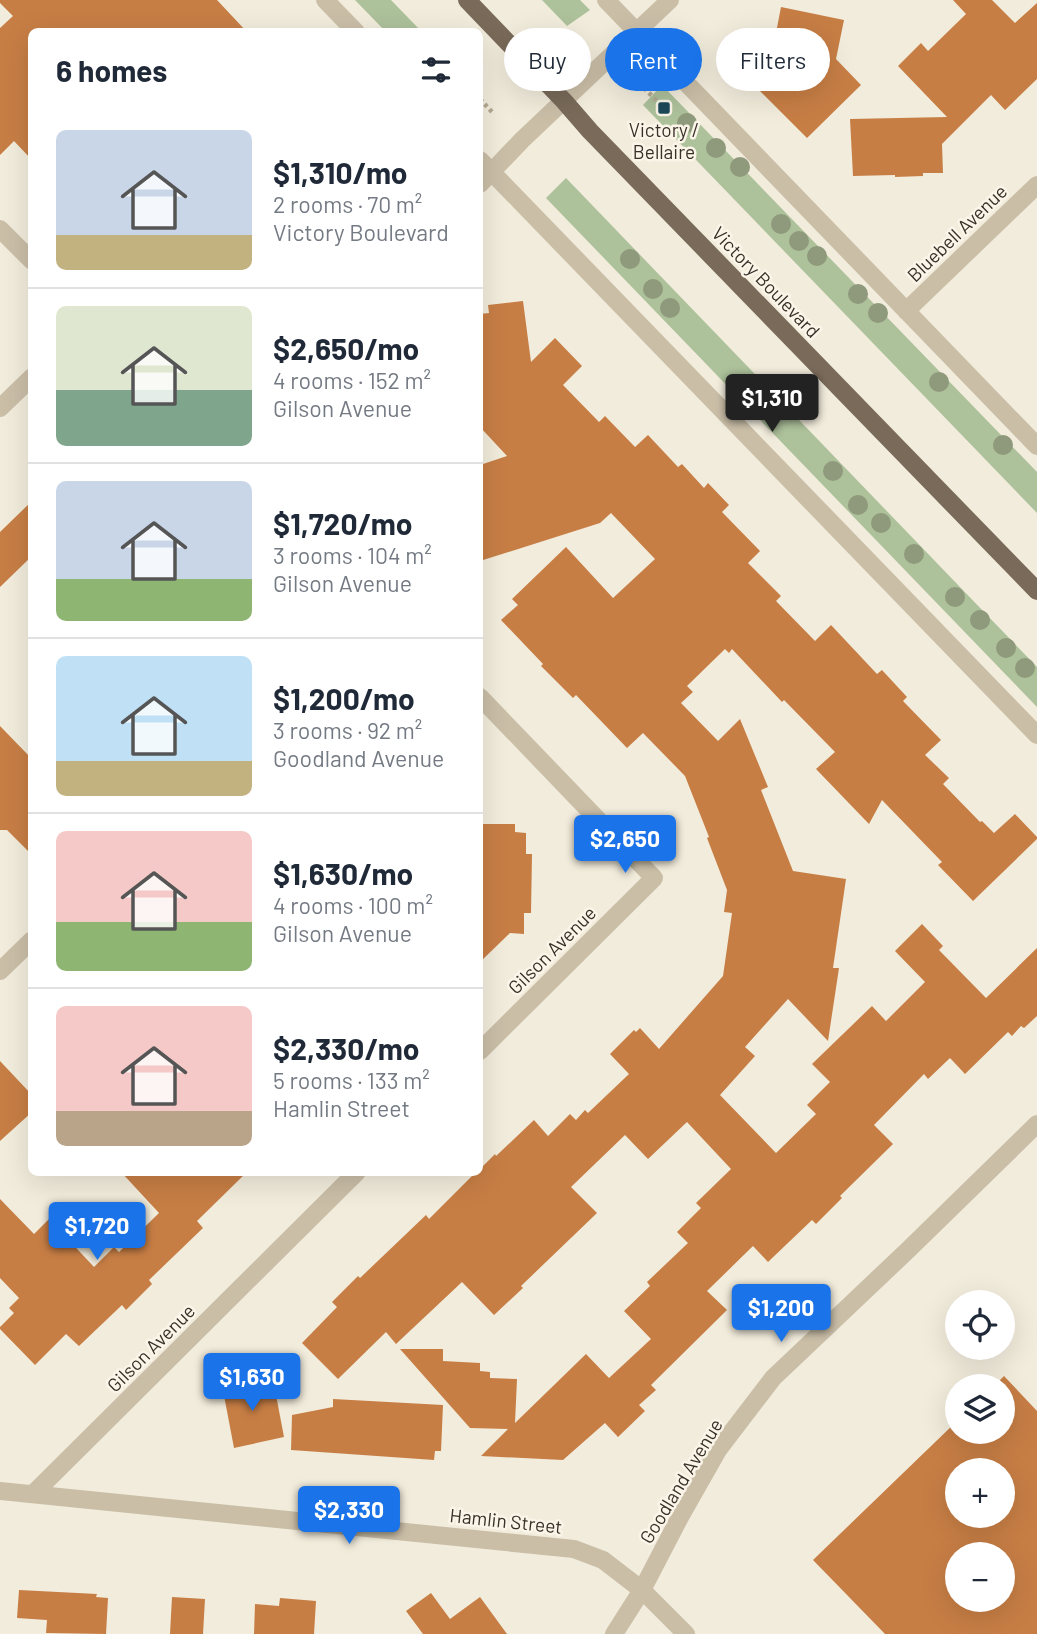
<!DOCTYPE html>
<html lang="en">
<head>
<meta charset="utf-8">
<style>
	:root { --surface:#fff; --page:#f6f6f7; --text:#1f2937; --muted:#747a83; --line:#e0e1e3; --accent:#1a73e8 }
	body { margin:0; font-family:Barlow,sans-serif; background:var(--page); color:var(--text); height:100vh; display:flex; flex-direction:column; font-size:26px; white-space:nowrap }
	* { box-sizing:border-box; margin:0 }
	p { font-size:23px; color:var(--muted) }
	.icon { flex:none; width:38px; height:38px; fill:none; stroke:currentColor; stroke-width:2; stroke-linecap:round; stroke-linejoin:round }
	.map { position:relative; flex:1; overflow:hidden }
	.drawer { position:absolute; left:28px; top:28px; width:455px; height:1148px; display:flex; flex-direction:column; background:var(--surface); border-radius:10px; box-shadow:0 7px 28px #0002 }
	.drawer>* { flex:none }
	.guide { position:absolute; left:504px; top:28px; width:427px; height:63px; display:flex; gap:14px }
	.tools { position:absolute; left:945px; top:1290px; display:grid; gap:14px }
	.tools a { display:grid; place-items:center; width:70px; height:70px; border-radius:50%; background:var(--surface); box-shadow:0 7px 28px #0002; font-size:35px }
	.price { position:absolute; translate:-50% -60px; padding:0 16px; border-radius:7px; background:var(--accent); color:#fff; font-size:23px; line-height:46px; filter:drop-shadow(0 2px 4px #0008) }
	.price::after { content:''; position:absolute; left:50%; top:42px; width:21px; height:16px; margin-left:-10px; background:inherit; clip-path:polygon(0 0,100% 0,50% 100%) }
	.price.active { background:#222; color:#fff }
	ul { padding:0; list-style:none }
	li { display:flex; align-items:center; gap:21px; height:175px; padding:0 28px }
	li+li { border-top:2px solid var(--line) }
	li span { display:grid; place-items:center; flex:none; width:196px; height:140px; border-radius:10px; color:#555 }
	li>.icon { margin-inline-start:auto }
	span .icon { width:84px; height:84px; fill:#fffc; stroke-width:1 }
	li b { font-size:30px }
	h2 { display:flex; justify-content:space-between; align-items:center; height:84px; padding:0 28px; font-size:30px }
	.tag { padding:0 24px; border-radius:32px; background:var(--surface); box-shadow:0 7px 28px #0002; font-size:24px; line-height:63px }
	.tag.active { background:var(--accent); color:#fff }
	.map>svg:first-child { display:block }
	.green { fill:#adc19b }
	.building { fill:#c77e45; fill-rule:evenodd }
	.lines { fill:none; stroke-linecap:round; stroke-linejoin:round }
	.path { stroke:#b6a991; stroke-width:4.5; stroke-dasharray:3.5 3.5; stroke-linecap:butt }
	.minor { stroke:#cabea7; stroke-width:18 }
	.major { stroke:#796a59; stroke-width:18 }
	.tree { fill:#8f997b }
	.poi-dot { fill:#1d4959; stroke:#faf5e8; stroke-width:2.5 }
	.labels { text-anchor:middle; stroke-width:5; stroke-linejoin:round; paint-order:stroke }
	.poi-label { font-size:19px; fill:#373028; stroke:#faf5e8 }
	.street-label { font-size:19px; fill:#373028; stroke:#faf5e8 }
</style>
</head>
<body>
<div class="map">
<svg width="1037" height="1634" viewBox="0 0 1037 1634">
	<rect width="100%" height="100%" fill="#f2ecdc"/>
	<!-- green -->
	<path class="green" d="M355 0H391L421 31H385Z
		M542 0H580L590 10 567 26Z
		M662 85 1037 472V513L643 105Z
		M566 178 1037 667V707L546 198Z"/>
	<!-- building -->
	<path class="building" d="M0 0H217L247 32H32V160L14 141 0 155V28L13 16 0 3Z
		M953 0H992L1015 23 1037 3V79L1005 110 991 95 942 144 943 173H923V176L895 177V175L853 176 850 119 947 117 898 66 921 43 928 51 966 14Z
		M781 7 844 20 836 59 861 85 807 138 751 82 770 64Z
		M523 301 531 362 555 338 582 366 563 385 599 422 605 416 635 447 648 435 678 467 682 464 704 488 708 483 729 505 722 512 760 551 748 563 781 596 776 601 815 641 831 625 877 674 882 670 907 697 903 701 941 740 925 755 949 778 943 784 980 822 982 821 994 833 1015 814 1037 837V839L973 901 938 865 942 862 882 800 869 824 816 769 835 752 784 700 782 702 732 649 729 653 725 649 687 686 693 692 681 703 718 741 740 719 768 787 761 790 793 871 846 879 833 968H839L828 1041 788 999 745 1047 755 1056 720 1095 776 1153 816 1114 807 1105 830 1082 812 1064 872 1006 886 1021 925 982 895 951 922 924 943 946 939 950 986 998 1037 948V1016L1024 1028 1021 1026 1012 1036 1008 1032 965 1074 950 1058 928 1079 924 1074 874 1125 893 1144 840 1196 842 1198 816 1224 812 1220 768 1262 753 1246 707 1291 727 1310 651 1385 656 1390 639 1405 645 1411 618 1437 605 1423 563 1460 481 1456 508 1429 470 1428 400 1349H443V1361L480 1363V1371L490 1372V1378L517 1379 515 1423 586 1354 609 1378 651 1339 624 1311 650 1286 647 1282 688 1243 677 1232 701 1208 696 1203 731 1169 687 1122 648 1159 625 1135 571 1187 597 1213 521 1286 523 1288 494 1315 462 1282 396 1344 386 1332 338 1379 302 1343 337 1307 332 1302 358 1276 360 1278 426 1215 429 1219 476 1172H480V1169L495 1154 496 1156 534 1120 548 1136 570 1114 576 1120 585 1110 588 1113 629 1074 610 1054 634 1030 636 1032 640 1028 659 1049 723 976 732 913 724 912 727 890 707 838 709 837 685 776 643 733 627 748 576 695 573 698 541 666 543 664 501 620 518 605 512 599 566 547 613 598 655 559 611 513 600 523 480 561V465L507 456 480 427V314L489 313 488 305Z
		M32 501V556L0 587V532Z
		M0 726 32 759V855L7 830H0Z
		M480 824H515V832L526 833V854H532L531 913H524V934L510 933 480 962Z
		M0 1061 32 1095V1112L0 1141Z
		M121 1172H247L197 1221 203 1228 149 1280 152 1284 126 1310 122 1305 79 1346 66 1334 35 1365 0 1329V1327L14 1313 9 1308 19 1298 0 1278V1199L34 1234 49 1219 94 1267 114 1247 119 1252 159 1213Z
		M1004 1376 1037 1411V1634H885L813 1560 957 1421V1432H1003V1386H994ZM957 1470H1003V1516H957ZM957 1554H1003V1600H957Z
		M262 1377 265 1396 276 1395 284 1437 234 1448 222 1385Z
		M333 1399 443 1405 441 1451H435L434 1460 291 1450 292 1415 333 1407Z
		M19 1590 97 1594 96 1597 108 1598 106 1634 46 1633 47 1620 17 1618Z
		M431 1593 450 1619 480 1597 507 1634H423L406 1611Z
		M172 1597 205 1599 203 1634H170Z
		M280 1598 316 1601 314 1634H254L255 1604 279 1606Z"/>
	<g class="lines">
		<!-- path -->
		<path class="path" d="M639 83 664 108
			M480 99 492 112"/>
		<!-- minor -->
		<path class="minor" d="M325 0 356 32
			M606 0 1037 446
			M480 160 1037 735
			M480 184 522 140 670 0
			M0 229 32 261
			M906 311 1037 185
			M0 408 32 377
			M480 697 654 878 480 1051
			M0 971 32 940
			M0 1491 574 1549 603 1560 642 1590 686 1634
			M34 1493 357 1172
			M614 1634 642 1590 680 1517 718 1450 773 1378 908 1250 1037 1124"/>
		<!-- major -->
		<path class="major" d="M467 0 564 101 590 131 1037 591"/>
	</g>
	<!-- trees -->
	<g class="tree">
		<circle cx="687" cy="123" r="10"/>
		<circle cx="716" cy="148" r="10"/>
		<circle cx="740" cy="167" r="10"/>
		<circle cx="781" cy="224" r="10"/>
		<circle cx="799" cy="241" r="10"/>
		<circle cx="817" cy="256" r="10"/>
		<circle cx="630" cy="259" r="10"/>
		<circle cx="653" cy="289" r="10"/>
		<circle cx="858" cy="294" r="10"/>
		<circle cx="670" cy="308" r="10"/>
		<circle cx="878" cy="313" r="10"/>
		<circle cx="939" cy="382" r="10"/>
		<circle cx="1003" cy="445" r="10"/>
		<circle cx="833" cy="471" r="10"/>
		<circle cx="858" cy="505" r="10"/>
		<circle cx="881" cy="523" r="10"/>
		<circle cx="914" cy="554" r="10"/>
		<circle cx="955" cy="597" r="10"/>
		<circle cx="980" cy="620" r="10"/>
		<circle cx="1006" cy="648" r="10"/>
		<circle cx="1025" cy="668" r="10"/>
	</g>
	<!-- markers -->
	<rect class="poi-dot" x="657" y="101" width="14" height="14" rx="3.5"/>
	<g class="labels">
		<!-- poi labels -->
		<g class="poi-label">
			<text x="664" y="137">Victory /<tspan x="664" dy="22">Bellaire</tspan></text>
		</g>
		<!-- street labels -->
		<g class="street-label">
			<text transform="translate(957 233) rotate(-44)" y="7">Bluebell Avenue</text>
			<text transform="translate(766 282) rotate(46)" y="7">Victory Boulevard</text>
			<text transform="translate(552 950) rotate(-45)" y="7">Gilson Avenue</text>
			<text transform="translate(151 1348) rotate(-45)" y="7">Gilson Avenue</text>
			<text transform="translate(681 1481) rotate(-59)" y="7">Goodland Avenue</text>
			<text transform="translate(506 1521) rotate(6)" y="7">Hamlin Street</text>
		</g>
	</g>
</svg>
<div class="tools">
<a><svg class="icon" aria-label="locate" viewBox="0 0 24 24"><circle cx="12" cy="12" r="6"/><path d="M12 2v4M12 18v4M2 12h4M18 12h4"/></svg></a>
<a><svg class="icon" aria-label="layers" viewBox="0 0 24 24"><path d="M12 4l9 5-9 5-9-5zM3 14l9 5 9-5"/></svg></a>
<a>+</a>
<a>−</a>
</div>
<b class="price active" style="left:772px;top:434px">$1,310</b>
<b class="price" style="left:625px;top:875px">$2,650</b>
<b class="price" style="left:97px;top:1262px">$1,720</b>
<b class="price" style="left:781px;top:1344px">$1,200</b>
<b class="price" style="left:252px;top:1413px">$1,630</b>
<b class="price" style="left:349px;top:1546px">$2,330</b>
<div class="guide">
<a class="tag">Buy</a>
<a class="tag active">Rent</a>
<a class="tag">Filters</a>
</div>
<section class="drawer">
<h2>6 homes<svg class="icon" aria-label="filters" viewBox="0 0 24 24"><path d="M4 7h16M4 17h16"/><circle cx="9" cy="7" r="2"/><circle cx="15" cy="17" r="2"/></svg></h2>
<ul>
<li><span style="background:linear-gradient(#c9d6e8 75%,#c2b280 0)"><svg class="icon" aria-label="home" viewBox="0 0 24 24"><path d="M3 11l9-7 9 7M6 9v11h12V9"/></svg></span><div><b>$1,310/mo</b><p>2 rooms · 70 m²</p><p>Victory Boulevard</p></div></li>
<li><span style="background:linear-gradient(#dfe7d0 60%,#7fa58c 0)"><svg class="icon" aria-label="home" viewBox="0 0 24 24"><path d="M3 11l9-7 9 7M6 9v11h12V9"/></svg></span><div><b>$2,650/mo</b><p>4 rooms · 152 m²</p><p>Gilson Avenue</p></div></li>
<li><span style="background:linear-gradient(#c9d6e8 70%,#8fb573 0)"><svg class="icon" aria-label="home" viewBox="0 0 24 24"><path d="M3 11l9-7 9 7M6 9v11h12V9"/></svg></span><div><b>$1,720/mo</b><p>3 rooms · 104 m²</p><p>Gilson Avenue</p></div></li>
<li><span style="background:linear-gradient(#bfe0f5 75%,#c2b280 0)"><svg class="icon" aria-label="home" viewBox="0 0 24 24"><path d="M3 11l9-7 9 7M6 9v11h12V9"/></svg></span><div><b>$1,200/mo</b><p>3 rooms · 92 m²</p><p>Goodland Avenue</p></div></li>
<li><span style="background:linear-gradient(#f6c9c9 65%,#8fb573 0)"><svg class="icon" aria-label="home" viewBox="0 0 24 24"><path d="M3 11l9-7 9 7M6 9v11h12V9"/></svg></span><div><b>$1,630/mo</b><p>4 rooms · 100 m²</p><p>Gilson Avenue</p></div></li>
<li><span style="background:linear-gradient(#f6c9c9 75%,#b9a48a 0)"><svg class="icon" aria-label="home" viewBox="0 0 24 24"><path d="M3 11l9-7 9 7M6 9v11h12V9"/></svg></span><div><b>$2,330/mo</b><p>5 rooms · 133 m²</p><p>Hamlin Street</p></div></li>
</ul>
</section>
</div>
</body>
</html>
